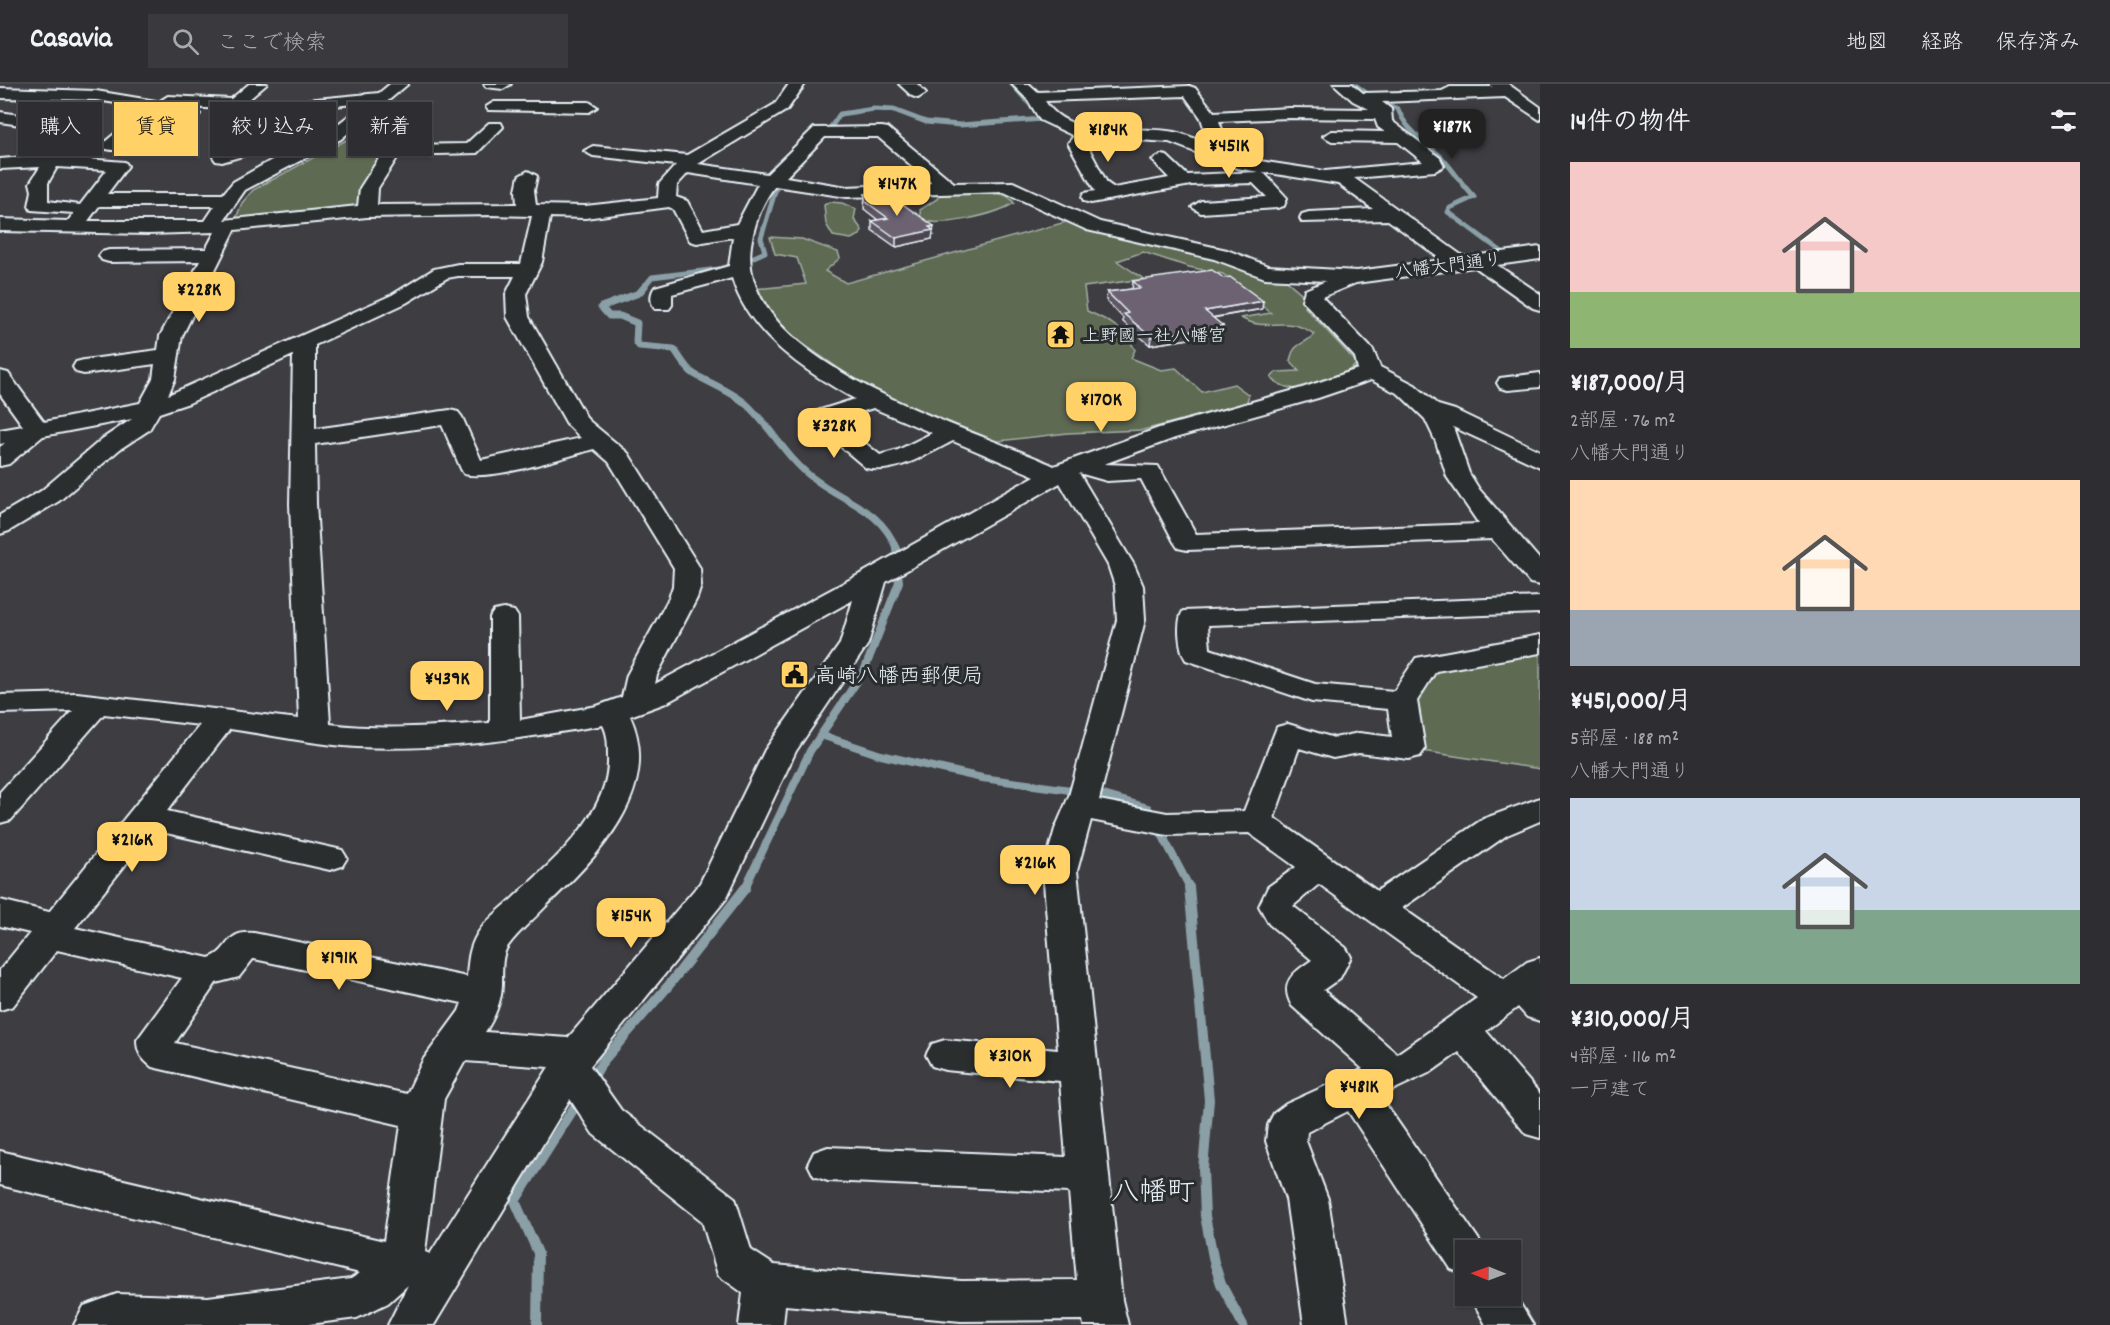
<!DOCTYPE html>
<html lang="ja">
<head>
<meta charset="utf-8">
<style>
	:root { --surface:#2e2e32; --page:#3a3a3e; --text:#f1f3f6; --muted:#a7a8ac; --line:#494a4d; --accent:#ffd166 }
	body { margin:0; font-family:Dekko,"Klee One",sans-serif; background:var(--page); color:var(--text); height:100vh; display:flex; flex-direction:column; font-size:22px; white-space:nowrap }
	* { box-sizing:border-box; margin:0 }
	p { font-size:20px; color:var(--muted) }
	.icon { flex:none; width:33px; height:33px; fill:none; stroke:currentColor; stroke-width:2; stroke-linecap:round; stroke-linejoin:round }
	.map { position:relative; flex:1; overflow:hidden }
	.panel { display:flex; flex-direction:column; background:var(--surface); width:570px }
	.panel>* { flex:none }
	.top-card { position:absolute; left:18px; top:18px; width:570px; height:54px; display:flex; gap:12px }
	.needle { width:39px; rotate:271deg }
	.tools { position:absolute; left:1455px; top:1156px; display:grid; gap:12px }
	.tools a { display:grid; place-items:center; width:66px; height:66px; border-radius:0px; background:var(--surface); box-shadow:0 2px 4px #0004,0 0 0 2px var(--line); font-size:30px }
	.price { position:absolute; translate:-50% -51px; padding:0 14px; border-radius:12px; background:var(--accent); color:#111; font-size:20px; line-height:39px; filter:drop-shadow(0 2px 3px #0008) }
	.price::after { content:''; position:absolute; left:50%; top:36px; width:18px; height:14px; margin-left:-9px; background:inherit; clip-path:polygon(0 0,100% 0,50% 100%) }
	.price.active { background:#222; color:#fff }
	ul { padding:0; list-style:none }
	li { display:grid; align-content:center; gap:12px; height:318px; padding:0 30px }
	li span { display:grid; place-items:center; height:186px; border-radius:0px; color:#555 }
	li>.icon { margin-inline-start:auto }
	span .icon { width:108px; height:108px; fill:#fffc; stroke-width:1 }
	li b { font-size:26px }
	h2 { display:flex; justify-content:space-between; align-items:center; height:72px; padding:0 30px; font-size:26px }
	.tag { padding:0 21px; border-radius:0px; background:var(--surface); box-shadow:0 2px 4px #0004,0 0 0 2px var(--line); font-size:21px; line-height:54px }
	.tag.active { background:var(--accent); color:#111 }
	header { display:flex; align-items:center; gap:36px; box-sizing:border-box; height:84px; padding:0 30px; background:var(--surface); border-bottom:2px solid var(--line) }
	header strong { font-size:28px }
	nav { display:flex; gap:33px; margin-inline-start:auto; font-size:21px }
	.search { width:420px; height:54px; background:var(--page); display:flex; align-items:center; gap:15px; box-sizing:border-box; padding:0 21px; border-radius:0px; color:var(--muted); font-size:22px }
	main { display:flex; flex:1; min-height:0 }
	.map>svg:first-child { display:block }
	.green { fill:#5e6b52; stroke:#a3aea5; stroke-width:1.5 }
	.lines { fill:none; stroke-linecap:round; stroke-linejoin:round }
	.stream-far3 { stroke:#8a9fa6; stroke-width:5 }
	.stream-far2 { stroke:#8a9fa6; stroke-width:7 }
	.stream-far1 { stroke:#8a9fa6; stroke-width:8 }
	.stream { stroke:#8a9fa6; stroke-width:10 }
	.minor-casing { stroke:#e8f1f8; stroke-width:4 }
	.minor { fill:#2a2d2e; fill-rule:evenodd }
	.wall { fill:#5d5462; stroke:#e8f1f8; stroke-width:1.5 }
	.shaded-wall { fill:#4c4550; stroke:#e8f1f8; stroke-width:1.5 }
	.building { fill:#6c6272; stroke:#e8f1f8; stroke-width:1.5 }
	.labels { text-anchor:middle; stroke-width:6; stroke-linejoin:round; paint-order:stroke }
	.far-street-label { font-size:18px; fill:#e8f1f8; stroke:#2a2d2e }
	.far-poi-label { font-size:18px; fill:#e8f1f8; stroke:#2a2d2e; text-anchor:start }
	.poi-label { font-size:21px; fill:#e8f1f8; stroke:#2a2d2e; text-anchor:start }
	.near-quarter-label { font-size:28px; fill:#e8f1f8; stroke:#2a2d2e }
</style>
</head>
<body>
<header>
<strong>Casavia</strong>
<div class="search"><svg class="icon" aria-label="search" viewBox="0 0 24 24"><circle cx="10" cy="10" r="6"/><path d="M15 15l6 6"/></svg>ここで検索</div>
<nav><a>地図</a><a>経路</a><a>保存済み</a></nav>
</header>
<main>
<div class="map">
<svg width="1540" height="1241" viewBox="0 0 1540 1241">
	<rect width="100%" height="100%" fill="#3e3d42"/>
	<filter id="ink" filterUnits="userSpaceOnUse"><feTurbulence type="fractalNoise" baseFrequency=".0167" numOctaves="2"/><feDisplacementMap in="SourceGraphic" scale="12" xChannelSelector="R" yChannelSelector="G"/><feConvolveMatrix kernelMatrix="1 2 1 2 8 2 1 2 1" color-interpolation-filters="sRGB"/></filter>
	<g filter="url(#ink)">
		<!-- green -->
		<path class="green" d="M372 33 403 41 360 125 234 139 242 119 253 106 356 51Z
			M978 108C990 109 1007 107 1014 119 997 130 939 145 921 135L920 126 937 115 940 109Z
			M830 118 842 119 856 125 854 135 862 146 860 151 851 155 833 152 826 140 824 121Z
			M1073 136 1281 192 1301 209 1305 223 1357 279C1351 289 1313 304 1302 305 1289 305 1279 302 1271 294L1276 288 1299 287 1290 277C1294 256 1304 263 1314 250 1284 229 1269 250 1241 234L1271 229 1223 190 1189 183 1143 168 1117 177 1144 195 1084 203 1087 227C1108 236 1126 245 1135 266L1131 274 1161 286 1176 284 1202 308 1234 300 1249 311 1246 320 1143 346 1068 349 990 358 882 314 777 242 754 205 806 200 797 174 775 170 770 153 802 155 838 168 840 174 825 187 846 199Z
			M1540 560V685L1409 665 1402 617 1426 580Z"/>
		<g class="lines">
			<!-- stream-far3 -->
			<path class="stream-far3" d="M1354 0 1377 17 1398 25C1406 47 1425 57 1441 73 1453 85 1462 101 1474 113L1450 124 1448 128 1502 168 1513 171
				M826 50 840 30 874 25 894 26 926 38 960 41 1043 35 1012 0
				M743 178 765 168 761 154 777 101 801 77
				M643 204 652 193 719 185"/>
			<!-- stream-far2 -->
			<path class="stream-far2" d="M645 202 639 209 601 223 609 232H620L637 239 636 258 639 262 674 265C680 273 686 285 694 290 711 300 729 306 745 319 770 341 786 374 813 394 845 419 881 424 897 466"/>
			<!-- stream-far1 -->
			<path class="stream-far1" d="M821 651 881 671 982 694 1100 710 1148 724 1190 804
				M745 804 810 667 864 587 899 498 896 464"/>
			<!-- stream -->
			<path class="stream" d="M1189 803 1209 1016 1203 1085 1205 1132 1214 1178 1221 1200 1243 1241
				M591 997 603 977 669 901 746 803
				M537 1241 538 1169 515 1117 581 1013"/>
			<defs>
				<path id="minor" d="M249 0H267L247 17 251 21 249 24 243 26 168 22 160 17 168 12 231 15Z
					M390 0H408L376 27C391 30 405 31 415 44L405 61 466 60 489 39H501L503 43 477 69 399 71 378 104 377 121 517 120 516 106 519 92 528 87 537 92 534 106 536 121 585 122 658 114 659 100 676 81 593 72 584 67 593 62 687 71 775 20 789 0H805L787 26 698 80 767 90 814 44 882 43 888 44 954 99 1013 98 1100 138 1227 166 1268 182 1357 187 1442 176 1388 136 1302 138 1300 134 1302 130 1309 128 1373 125 1338 100 1263 88 1287 114 1284 122 1277 124 1201 129 1192 123 1201 117 1267 113 1253 99 1191 101 1091 119 1084 117 1082 113 1084 109 1095 107 1068 59 1074 52 1040 36 1028 16 1012 0H1029L1038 8 1189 2 1195 4 1214 28 1289 24 1369 25 1353 17 1334 0H1352L1363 9 1442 7 1450 3H1492L1490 0H1508L1540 23V36L1505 13 1382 18 1391 25 1392 37 1440 74 1444 82 1435 87 1354 94 1464 173 1540 163V175L1497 181 1540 210V226L1533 224 1475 183 1356 199 1322 213 1373 266 1380 283 1415 301 1438 321 1455 326 1540 367V383L1453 343 1469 389 1479 405 1540 476V501L1530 499 1492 455 1187 466 1178 464 1174 458 1141 395 1107 397 1079 389 1134 481 1143 502 1145 536 1099 716 1167 729 1244 727 1277 643 1288 640 1334 654 1359 649 1392 653 1388 625 1312 618 1186 576C1179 566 1176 538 1183 527L1540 513V529L1208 541 1210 565 1315 600 1394 607 1416 574 1540 551V569L1436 587 1417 617 1425 665 1420 672 1409 675 1359 669 1333 674 1299 664 1274 734 1377 807 1483 735 1540 714V737L1507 751 1402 824 1504 895 1527 878 1540 874V937L1527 933 1518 923 1486 947 1540 1010V1054L1526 1050 1459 968 1431 988 1380 1012 1481 1159 1485 1167H1466V1191L1451 1185 1348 1027 1307 1048 1306 1057 1328 1115 1348 1241H1304L1286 1115 1266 1057 1268 1041 1274 1029 1286 1020 1363 985 1292 922C1279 898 1293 889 1312 876L1269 840 1259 822 1268 803 1296 783 1249 749 1167 751 1091 736 1077 787 1122 1216 1128 1241H1084L1083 1236 961 1237 785 1221 783 1241H739L743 1209 718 1191 702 1137 593 1050 570 1015 434 1241H388L408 1201 388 1219 357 1234 302 1241H74L84 1222 117 1210 208 1213 351 1195 360 1189 0 1101V1067L384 1157 401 1041 152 983C142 975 137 969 137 956L182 894 57 866 13 922 0 926V886L30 849 0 842V816L49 828 200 641 104 630 11 736 0 739V708L73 627 0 629V611L77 609 299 635 290 420 293 271 189 319 159 329 149 346 120 365 59 417 9 447 0 450V431L41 407 102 355 132 335 43 352 9 380 0 382V363L5 359 0 360V346L23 342 0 310V287L8 289 44 338 140 319 153 295 155 280 84 290 76 288 73 283 76 278 84 276 158 266 160 252 200 177 109 178 102 176 99 172 102 168 109 166 206 165 215 148 148 150 0 147V135L68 137 74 129 31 126 29 122 32 107 30 99 40 83 0 85V75L25 73 29 68 67 48 0 38V28L90 42 92 46 90 50 48 72 125 78 128 82 107 110H223L233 98 279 72 249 70 222 78 216 77 213 73 216 69 248 60 298 63 329 47 365 19 270 28 264 26 262 23 264 20 379 9ZM1185 12 1201 34 1207 53 1218 64C1204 59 1189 51 1174 48 1133 40 1071 58 1045 17ZM1289 34 1375 35 1378 43 1385 48 1332 47 1323 52 1332 57 1398 58 1423 78 1325 87 1247 75 1224 51 1219 37ZM365 35 389 39 398 45 360 104 358 122 224 136 245 106 341 55ZM825 53H878L932 99 847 103 786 93ZM1091 53 1169 58 1237 84 1259 88 1187 91 1167 72 1161 71 1152 76 1169 94 1114 104 1107 99 1086 59ZM57 83 107 86 80 121 48 117V99ZM688 89 758 100 737 140 703 146 687 117 676 113 677 101ZM775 102 847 113 1004 108 1087 146 1214 175 1265 194 1326 197 1305 206 1302 216 1355 273 1358 285 1302 304 1159 344 1054 382C971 343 735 280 751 161 754 141 762 118 775 102ZM99 122H215L205 137H88ZM669 123 673 125 690 157 697 159 733 153 729 182 655 203C650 209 650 219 655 225H669L672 221V210L732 194C748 250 807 289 855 315L811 329 807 334 866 384C895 391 929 369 953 357L1035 392 864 488 655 600 657 591 697 514 701 502 700 484 628 369 588 336 529 233 526 210 542 178 550 133 585 134ZM492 131 532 132 521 180H458L434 185 392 211 168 311 175 295 182 252 235 146 367 133ZM458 192H515L506 210 507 233 567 340 581 354 481 376 462 333 458 328 450 326 315 345V261L406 219 447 194ZM1371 296 1399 310 1425 335 1436 358 1447 393 1479 440 1196 450 1158 382 1104 380 1175 354 1318 314ZM873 324 932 349 898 366 880 371 836 336ZM442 341 461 385 464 390C493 397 564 373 594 365L609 378 674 484 673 502 669 514 627 591 622 613 597 622 520 636 518 533 514 527 504 525 494 527 490 533V639C437 642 383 647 330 640L316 420 315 360ZM1060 399 1108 481 1115 502 1117 536 1069 712 1055 745 1043 787 1058 966 945 956 932 960 926 971 932 982 945 986 1060 997 1066 1073 828 1063 814 1068 808 1080 814 1092 828 1097 1069 1108 1077 1196 961 1197 774 1181 751 1166 735 1114 621 1026 590 982 726 815 796 667 868 560 886 498ZM853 516 840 560 765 666 700 799 568 954 485 948C493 937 498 924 501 911 504 896 499 874 508 862 519 847 534 835 546 822 596 774 664 707 630 632L666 619ZM603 641C608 650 608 661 608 672 611 731 550 779 511 816 500 826 486 836 478 849 469 863 468 877 467 893L254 849C224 846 230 868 209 874L75 844 153 746 330 786 342 782 347 774 342 766 167 727 230 645C272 651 315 661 357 663 440 667 521 655 603 641ZM1319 800 1477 914 1397 970 1323 906 1340 894 1351 873 1346 864 1293 822ZM253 875H254L462 919 459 927 423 976 407 1010 175 959 216 899 239 893ZM465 977 549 983 430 1170 425 1168 444 1015Z
					M484 0H511L503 5 486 3Z
					M899 0H917L926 9 918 14 912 12Z
					M0 4 96 7 156 17 159 23 192 25 200 30 158 68 112 66 106 65 103 61 106 57 143 26 142 23 96 16 0 14ZM155 32 177 34 148 59 127 57Z
					M494 18H589L597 23 589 28 488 26 486 23Z
					M1540 289V303L1508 306 1500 304 1497 299 1500 294Z
					M1510 1203 1533 1241H1486L1470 1212H1510Z"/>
			</defs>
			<!-- minor casing -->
			<use href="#minor" class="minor-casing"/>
			<!-- minor -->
			<use href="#minor" class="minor"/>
		</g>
		<!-- wall -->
		<path class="wall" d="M865 110 933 151H932V155L896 163 872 146V137L878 136 864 125Z
			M1133 197 1262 225 1213 234 1221 250 1150 261 1123 238V234L1106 216 1107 208 1132 205Z"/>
		<!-- shaded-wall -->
		<path class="shaded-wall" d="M934 142 932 155 896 163V154Z
			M1263 217 1262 225 1204 235 1205 227Z
			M1223 242 1221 250 1150 261 1151 253Z"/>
		<!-- building -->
		<path class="building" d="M865 110H888L934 142 929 143 933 146 896 154 872 137 888 134 865 117Z
			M1212 186 1224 194 1230 193 1263 217 1205 227 1223 242 1151 253 1124 230 1128 229 1107 208 1140 204 1133 197Z"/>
	</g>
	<!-- icons -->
	<defs>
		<symbol id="temple-square" viewBox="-11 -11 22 22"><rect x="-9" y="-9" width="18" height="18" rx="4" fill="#ffd166" stroke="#2a2d2e"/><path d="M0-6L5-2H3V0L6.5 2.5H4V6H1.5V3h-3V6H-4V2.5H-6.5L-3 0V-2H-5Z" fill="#111"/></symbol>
		<symbol id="civic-square" viewBox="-11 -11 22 22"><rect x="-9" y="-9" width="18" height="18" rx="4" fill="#ffd166" stroke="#2a2d2e"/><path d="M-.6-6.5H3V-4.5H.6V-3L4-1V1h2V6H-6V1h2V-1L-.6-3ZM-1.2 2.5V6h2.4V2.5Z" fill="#111"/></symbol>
	</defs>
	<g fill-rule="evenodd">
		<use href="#temple-square" x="1044" y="234" width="33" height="33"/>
		<use href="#civic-square" x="778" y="574" width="33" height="33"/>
	</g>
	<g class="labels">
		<!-- far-street labels -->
		<g class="far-street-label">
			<text transform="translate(1448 181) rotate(-7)" y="6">八幡大門通り</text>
		</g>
		<!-- far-poi labels -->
		<g class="far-poi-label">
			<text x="1082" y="257">上野國一社八幡宮</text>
		</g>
		<!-- poi labels -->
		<g class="poi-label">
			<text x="815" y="598">高崎八幡西郵便局</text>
		</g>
		<!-- near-quarter labels -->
		<g class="near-quarter-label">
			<text x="1153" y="1116">八幡町</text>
		</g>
	</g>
</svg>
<div class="tools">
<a><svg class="needle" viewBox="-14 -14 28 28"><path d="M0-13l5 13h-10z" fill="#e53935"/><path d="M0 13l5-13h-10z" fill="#a7a8ac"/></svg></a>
</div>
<b class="price active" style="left:1452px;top:76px">¥187K</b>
<b class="price" style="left:1108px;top:79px">¥184K</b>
<b class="price" style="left:1229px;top:95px">¥451K</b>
<b class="price" style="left:897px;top:133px">¥147K</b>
<b class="price" style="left:199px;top:239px">¥228K</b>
<b class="price" style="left:1101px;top:349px">¥170K</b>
<b class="price" style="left:834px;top:375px">¥328K</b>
<b class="price" style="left:447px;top:628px">¥439K</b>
<b class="price" style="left:132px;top:789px">¥216K</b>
<b class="price" style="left:1035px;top:812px">¥216K</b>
<b class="price" style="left:631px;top:865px">¥154K</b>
<b class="price" style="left:339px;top:907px">¥191K</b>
<b class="price" style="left:1010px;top:1005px">¥310K</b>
<b class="price" style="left:1359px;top:1036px">¥481K</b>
<div class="top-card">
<a class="tag">購入</a>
<a class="tag active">賃貸</a>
<a class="tag">絞り込み</a>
<a class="tag">新着</a>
</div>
</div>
<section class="panel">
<h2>14件の物件<svg class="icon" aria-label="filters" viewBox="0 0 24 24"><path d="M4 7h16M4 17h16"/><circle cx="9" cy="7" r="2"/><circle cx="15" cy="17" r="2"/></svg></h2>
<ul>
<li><span style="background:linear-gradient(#f6c9c9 70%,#8fb573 0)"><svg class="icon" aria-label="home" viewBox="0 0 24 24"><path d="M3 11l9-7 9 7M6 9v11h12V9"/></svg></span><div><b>¥187,000/月</b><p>2部屋 · 76 m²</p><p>八幡大門通り</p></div></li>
<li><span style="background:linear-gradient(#ffd9b3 70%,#9aa5b1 0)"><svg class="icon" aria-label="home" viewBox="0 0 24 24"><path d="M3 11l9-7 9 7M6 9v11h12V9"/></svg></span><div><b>¥451,000/月</b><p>5部屋 · 188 m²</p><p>八幡大門通り</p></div></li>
<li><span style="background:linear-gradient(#c9d6e8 60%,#7fa58c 0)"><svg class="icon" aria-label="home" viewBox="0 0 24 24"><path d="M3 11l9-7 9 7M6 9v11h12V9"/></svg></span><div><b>¥310,000/月</b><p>4部屋 · 116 m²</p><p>一戸建て</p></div></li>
</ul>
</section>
</main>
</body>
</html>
